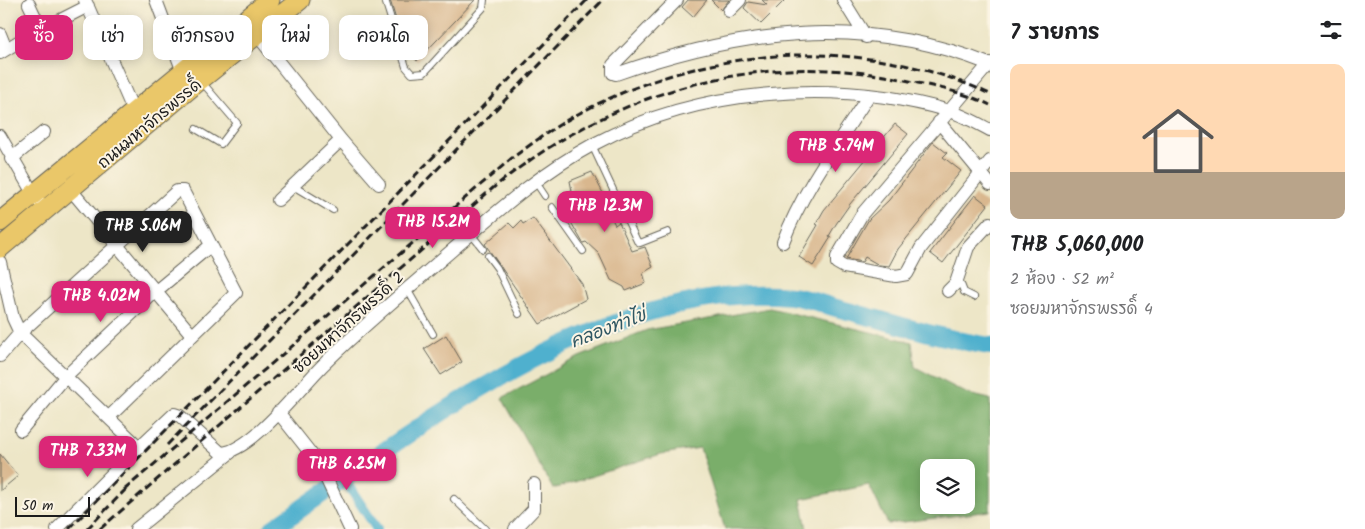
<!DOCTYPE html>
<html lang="th">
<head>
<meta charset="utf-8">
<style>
	:root { --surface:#fff; --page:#f6f6f6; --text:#202124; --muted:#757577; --accent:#db2777 }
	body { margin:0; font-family:Kalam,"Playpen Sans Thai",sans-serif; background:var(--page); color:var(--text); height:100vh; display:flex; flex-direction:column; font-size:19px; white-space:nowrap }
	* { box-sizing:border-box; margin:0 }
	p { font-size:16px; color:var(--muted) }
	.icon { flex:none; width:28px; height:28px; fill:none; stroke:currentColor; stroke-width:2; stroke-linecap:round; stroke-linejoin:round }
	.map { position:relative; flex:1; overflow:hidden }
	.side { display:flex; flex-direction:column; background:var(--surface); width:375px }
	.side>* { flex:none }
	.top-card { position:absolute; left:15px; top:15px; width:475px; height:45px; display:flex; gap:10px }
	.buttons { position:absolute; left:920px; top:459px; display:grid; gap:10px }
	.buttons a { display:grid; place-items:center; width:55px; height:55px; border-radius:10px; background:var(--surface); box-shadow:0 2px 12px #0003; font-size:25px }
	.scale { position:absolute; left:15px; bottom:12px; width:75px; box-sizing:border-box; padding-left:5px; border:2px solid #1c1c1c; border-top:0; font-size:14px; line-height:18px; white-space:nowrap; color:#1c1c1c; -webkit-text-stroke:4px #fcf5e5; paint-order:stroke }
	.price { position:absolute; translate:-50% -42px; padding:0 11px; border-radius:10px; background:var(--accent); color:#fff; font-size:16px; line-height:32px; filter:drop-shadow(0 1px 2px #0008) }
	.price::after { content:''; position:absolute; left:50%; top:30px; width:15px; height:11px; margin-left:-8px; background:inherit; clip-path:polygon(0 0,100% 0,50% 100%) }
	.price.active { background:#222; color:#fff }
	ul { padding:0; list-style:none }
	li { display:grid; align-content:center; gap:10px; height:265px; padding:0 20px }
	li span { display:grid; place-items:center; height:155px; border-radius:10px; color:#555 }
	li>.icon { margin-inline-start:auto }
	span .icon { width:90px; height:90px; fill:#fffc; stroke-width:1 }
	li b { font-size:21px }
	h2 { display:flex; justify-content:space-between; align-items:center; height:60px; padding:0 20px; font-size:21px }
	.tag { padding:0 18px; border-radius:10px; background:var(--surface); box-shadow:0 2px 12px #0003; font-size:18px; line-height:45px }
	.tag.active { background:var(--accent); color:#fff }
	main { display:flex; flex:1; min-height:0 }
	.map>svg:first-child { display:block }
	.forest { fill:#7aae6a; stroke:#4b6543; fill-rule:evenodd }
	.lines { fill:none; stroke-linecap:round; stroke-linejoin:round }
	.canal { stroke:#4fb0ce; stroke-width:10 }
	.river { stroke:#4fb0ce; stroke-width:18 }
	.building { fill:#d9b78e }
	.service-casing { stroke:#656358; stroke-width:8 }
	.minor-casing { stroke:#656358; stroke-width:14 }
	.primary-casing { stroke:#656358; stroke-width:21 }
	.service { stroke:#fff; stroke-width:6 }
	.minor { stroke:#fff; stroke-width:12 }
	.primary { stroke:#eac769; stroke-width:19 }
	.rail { stroke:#1c1c1c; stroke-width:3; stroke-dasharray:8 4; stroke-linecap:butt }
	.labels { text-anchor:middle; stroke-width:4; stroke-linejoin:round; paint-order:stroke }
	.street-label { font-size:16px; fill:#1c1c1c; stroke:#fcf5e5 }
	.water-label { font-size:18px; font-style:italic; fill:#305763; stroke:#fcf5e5 }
</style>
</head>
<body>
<main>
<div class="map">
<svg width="990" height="529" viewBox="0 0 990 529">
	<rect width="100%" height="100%" fill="#fcf5e5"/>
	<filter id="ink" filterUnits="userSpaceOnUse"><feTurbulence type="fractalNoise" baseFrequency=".02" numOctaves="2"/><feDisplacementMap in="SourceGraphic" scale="10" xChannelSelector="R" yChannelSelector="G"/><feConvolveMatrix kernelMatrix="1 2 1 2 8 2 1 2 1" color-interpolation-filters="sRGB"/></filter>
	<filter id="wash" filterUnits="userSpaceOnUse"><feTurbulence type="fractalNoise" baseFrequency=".0096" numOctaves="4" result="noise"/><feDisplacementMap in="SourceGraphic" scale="20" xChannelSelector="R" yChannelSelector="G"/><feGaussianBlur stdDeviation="1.12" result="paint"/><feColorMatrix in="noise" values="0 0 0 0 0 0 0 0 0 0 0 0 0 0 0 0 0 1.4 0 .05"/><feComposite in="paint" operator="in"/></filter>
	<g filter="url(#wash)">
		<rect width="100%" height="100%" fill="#ede6c7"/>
		<!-- forest -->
		<path class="forest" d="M770 308 912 342 915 367 968 394 990 399V511L888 524 869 485 801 499 807 529H725L700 448 661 454 553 489 502 398 579 357 647 330ZM929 468H966V505H929Z"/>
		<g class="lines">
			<!-- canal -->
			<path class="canal" d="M344 479 377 529"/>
			<!-- river -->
			<path class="river" d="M272 529C417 429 605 279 791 296 808 298 827 306 844 310 891 322 942 339 990 346"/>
		</g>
		<g id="blocks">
			<!-- building -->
			<path class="building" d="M390 0H475L417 61 405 49Z
				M688 0H707L693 17 682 7Z
				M711 0H729L721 10Z
				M762 0H785L761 24 744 8 748 2 767 5Z
				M895 124 908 134 850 204 836 224 829 236 831 237 813 266 799 257 818 225 816 224 824 210Z
				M933 142 947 153 943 157 961 171 898 249 889 266 879 265 865 257 862 262 846 259 869 219 889 200Z
				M592 172 605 197 602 198 615 225 619 222 632 251 645 247 653 267 643 273 646 283 626 291 624 287 611 280 599 254 586 242 583 243 561 205 567 202 563 195 572 191 570 181Z
				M975 195 988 205 943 263 930 253Z
				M533 218 582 284 586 299 540 324 485 244 509 223 514 228 521 221 523 224Z
				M446 335 462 362 441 375 424 349Z
				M0 454 18 476 0 491Z"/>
		</g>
	</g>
	<g filter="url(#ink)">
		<use href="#blocks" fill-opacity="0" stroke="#656358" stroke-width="1"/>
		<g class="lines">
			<defs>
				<path id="service" d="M385 0 406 67 412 74 424 73 483 8 484 0
					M196 129 221 144 237 123 201 81
					M592 145 637 241 640 243 668 232
					M535 181 545 196
					M293 186 333 210
					M552 207 583 251
					M471 234 483 249
					M488 256 497 268 519 314
					M959 279 964 292 974 297
					M407 289 433 334
					M454 499 485 529"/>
				<path id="minor" d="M85 0 134 112
					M156 0 183 72
					M677 0 613 65V73L616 74C741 30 863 14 989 64
					M843 0 866 37
					M29 4 39 25 38 29 32 33
					M729 11 740 0
					M0 34 6 49
					M257 35 341 140 379 184
					M0 53 23 39 88 6
					M990 63 862 214 837 257V263L844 267 896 276 907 274 921 248 990 161
					M939 122 990 184
					M0 136 34 195 46 210
					M11 159 44 132
					M71 190 192 335
					M278 200 341 140
					M783 242C803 189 839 142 869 95
					M0 262 13 318 20 333 139 447 174 414 180 416 221 453C252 451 299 389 322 366 360 328 402 294 443 258 491 217 538 174 594 144 698 88 836 78 949 111 963 115 977 123 990 130
					M948 291 956 283 968 247 990 223
					M0 356 20 333 177 191H183L236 293 109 417
					M278 412 320 465 350 529
					M21 430 66 376 156 291 210 246
					M57 529 139 447
					M136 529 231 452
					M515 529 534 509V484"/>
				<path id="primary" d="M0 222 270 0
					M0 248 200 80 300 0"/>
			</defs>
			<!-- service casing -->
			<use href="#service" class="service-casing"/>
			<!-- minor casing -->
			<use href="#minor" class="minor-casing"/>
			<!-- primary casing -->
			<use href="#primary" class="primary-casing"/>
			<!-- service -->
			<use href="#service" class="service"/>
			<!-- minor -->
			<use href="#minor" class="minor"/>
			<!-- primary -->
			<use href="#primary" class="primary"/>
			<!-- rail -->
			<path class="rail" d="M167 445 603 0
				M124 490 512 158C533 143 555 126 578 114 703 46 860 33 990 94
				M69 529 587 0
				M87 529 128 487
				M100 529 493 188C613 90 765 45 918 83 942 88 968 94 990 105"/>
		</g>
	</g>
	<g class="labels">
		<!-- street labels -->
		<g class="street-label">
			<text transform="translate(149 123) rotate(-40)" y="6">ถนนมหาจักรพรรดิ์</text>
			<text transform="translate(348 322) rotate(-42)" y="6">ซอยมหาจักรพรรดิ์ 2</text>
		</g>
		<!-- water labels -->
		<g class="water-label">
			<text transform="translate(608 328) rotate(-21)" y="6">คลองท่าไข่</text>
		</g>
	</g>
</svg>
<div class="buttons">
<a><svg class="icon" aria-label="layers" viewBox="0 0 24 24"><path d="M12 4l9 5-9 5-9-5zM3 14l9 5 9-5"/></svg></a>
</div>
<div class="scale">50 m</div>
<b class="price" style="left:836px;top:173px">THB 5.74M</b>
<b class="price" style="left:605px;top:233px">THB 12.3M</b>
<b class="price" style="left:433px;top:249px">THB 15.2M</b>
<b class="price active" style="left:143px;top:253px">THB 5.06M</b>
<b class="price" style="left:101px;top:323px">THB 4.02M</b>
<b class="price" style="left:88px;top:478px">THB 7.33M</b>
<b class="price" style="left:347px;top:491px">THB 6.25M</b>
<div class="top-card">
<a class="tag active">ซื้อ</a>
<a class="tag">เช่า</a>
<a class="tag">ตัวกรอง</a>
<a class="tag">ใหม่</a>
<a class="tag">คอนโด</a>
</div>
</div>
<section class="side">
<h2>7 รายการ<svg class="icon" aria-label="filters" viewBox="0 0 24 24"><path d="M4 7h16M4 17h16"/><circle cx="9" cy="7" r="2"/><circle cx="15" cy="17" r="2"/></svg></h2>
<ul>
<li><span style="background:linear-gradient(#ffd9b3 70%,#b9a48a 0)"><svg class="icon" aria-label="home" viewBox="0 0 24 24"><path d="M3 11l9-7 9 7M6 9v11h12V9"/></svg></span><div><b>THB 5,060,000</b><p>2 ห้อง · 52 m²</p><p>ซอยมหาจักรพรรดิ์ 4</p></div></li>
</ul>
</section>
</main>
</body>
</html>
